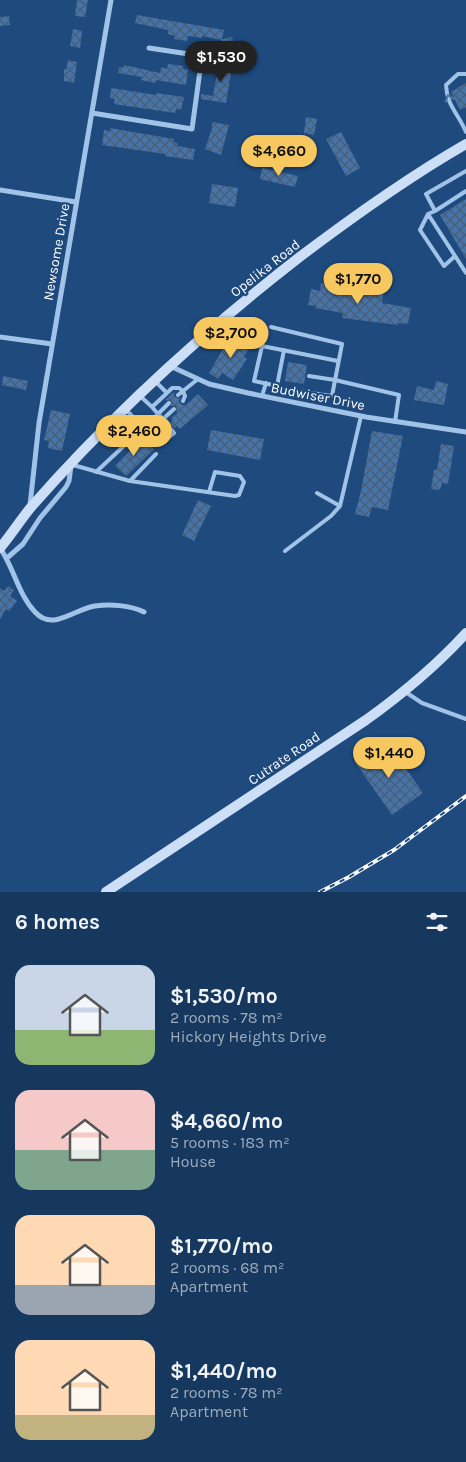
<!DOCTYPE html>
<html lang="en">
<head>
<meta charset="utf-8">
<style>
	:root { --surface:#16385e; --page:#234367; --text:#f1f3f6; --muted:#9eacbc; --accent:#f7c860 }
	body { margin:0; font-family:Karla,sans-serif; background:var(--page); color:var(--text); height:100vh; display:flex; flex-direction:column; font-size:19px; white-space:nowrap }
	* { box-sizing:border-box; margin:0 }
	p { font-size:16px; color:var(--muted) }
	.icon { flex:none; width:28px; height:28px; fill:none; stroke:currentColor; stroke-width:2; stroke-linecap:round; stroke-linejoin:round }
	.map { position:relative; height:892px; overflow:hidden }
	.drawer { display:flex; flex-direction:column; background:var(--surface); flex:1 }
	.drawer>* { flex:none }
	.price { position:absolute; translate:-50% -42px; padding:0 11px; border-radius:18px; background:var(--accent); color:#111; font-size:16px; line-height:32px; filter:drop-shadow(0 1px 2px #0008) }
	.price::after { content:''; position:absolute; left:50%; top:30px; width:15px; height:11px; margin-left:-8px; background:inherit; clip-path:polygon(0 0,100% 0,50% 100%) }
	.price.current { background:#222; color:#fff }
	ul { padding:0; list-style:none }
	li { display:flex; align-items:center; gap:15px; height:125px; padding:0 15px }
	li span { display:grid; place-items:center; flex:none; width:140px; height:100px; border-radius:15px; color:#555 }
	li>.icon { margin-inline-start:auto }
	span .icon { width:60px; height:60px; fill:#fffc; stroke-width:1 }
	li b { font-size:21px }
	h2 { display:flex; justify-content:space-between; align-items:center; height:60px; padding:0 15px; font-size:21px }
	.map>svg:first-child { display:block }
	.building { fill:url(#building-cross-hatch) }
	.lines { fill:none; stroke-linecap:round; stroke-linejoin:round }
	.lane { stroke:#a1c3e8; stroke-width:4 }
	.street { stroke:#a1c3e8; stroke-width:5 }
	.secondary { stroke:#ccdff6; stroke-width:10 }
	.rail-casing { stroke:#fff; stroke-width:4 }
	.rail { stroke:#1e4a7e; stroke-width:2; stroke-dasharray:5.5; stroke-linecap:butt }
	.oneway { stroke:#4c74a3 }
	.labels { text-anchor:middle; stroke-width:4.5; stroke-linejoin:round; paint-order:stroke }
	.street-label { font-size:14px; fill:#fff; stroke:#1e4a7e }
</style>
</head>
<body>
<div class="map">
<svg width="466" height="892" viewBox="0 0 466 892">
	<defs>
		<pattern id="building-cross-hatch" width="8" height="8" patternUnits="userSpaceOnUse" patternTransform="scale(1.25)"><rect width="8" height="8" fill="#4674a8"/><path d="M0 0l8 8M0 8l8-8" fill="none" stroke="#495e75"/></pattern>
	</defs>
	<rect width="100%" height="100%" fill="#1e4a7e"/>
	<!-- building -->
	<path class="building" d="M77 0H88L85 17 75 16Z
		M137 15 224 30 222 39 232 37 235 50 223 52 221 40 202 36V38L188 36 187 41 174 39 175 36 168 34V30L135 23Z
		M9 16 10 25 0 26V17Z
		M73 29 82 31 80 48 70 46Z
		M222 58 233 60 226 103 201 99V94L213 96 217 73 219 74Z
		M68 60 77 62 74 83 64 81V69L66 70Z
		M168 64 183 66V69L188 70 186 85 156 80 155 83 141 80 142 77 118 73 119 67 123 68 124 65 160 73 161 67 167 69Z
		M466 83V107L460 110 451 92Z
		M111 88 156 95V93L184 97 181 110 176 109 175 113 114 104 115 99 110 98Z
		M306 117 317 119 314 135 304 133Z
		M212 122 229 125 221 155 205 149 212 128Z
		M110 128 174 139 173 142 178 143 177 146 195 149 193 160 165 156V154L102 145 104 130 110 131Z
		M341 132 360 168 346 176 326 139Z
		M262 168 298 176 295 187 260 179Z
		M212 184 238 188 235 207 209 203Z
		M466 199V259L440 215Z
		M321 283 384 292 382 303 411 308 408 324 398 323V325L342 318 343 313 315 308 316 306 308 305 311 289 320 291Z
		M231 335 250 346 244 357 247 359 233 380 222 373 218 379 209 373Z
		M288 362 307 365 304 384 285 381Z
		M3 376 28 381 26 390 2 385Z
		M436 381 448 384 444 405 414 400 417 386 434 390Z
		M174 392 175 397 180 398 179 402 182 405H186L198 394 208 405 180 429 177 426 175 428 170 427 169 432 164 436 160 432 173 420 171 418 177 413 176 406H171L172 401 165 400Z
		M51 410 70 414 62 451 48 448 49 441 44 440Z
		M211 430 264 439 260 460 207 450Z
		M372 431 403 436 388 510 372 507 369 517 355 514 361 491Z
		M142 438 154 449 126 476 115 466Z
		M441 444 454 446 448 484 442 483 440 490 431 489 434 470H437Z
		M198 500 211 506 194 541 182 535Z
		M8 586 14 590 10 596 17 601 9 611 6 609 0 619V588L4 591Z
		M388 743 423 793 392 815 354 761 362 756 365 759Z"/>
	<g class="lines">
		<!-- lane -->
		<path class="lane" d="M466 74H458L446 85C447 106 458 113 466 132
			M466 171 426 194 435 211 466 191
			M435 211 428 214 420 230 444 266 454 257
			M428 214 466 273
			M227 318 251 340 262 346
			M271 327 342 344 332 396 298 391
			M284 350 277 386 254 381 262 346 338 361
			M309 376 335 380 399 395 395 422
			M156 382 167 393 172 388H179L183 391 198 379
			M167 393 152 407 158 414 169 403
			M139 395 152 407
			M178 395 183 391 185 396 183 401
			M262 396 266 383
			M126 410 161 444 174 433 172 430
			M73 465 130 481 235 496 239 495 244 482 240 476 215 472 209 492
			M96 472 158 414 163 419 174 409
			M130 481 156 454
			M317 493 340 506
			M285 551 331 516 340 506 361 416
			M404 691 422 703 466 719"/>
		<!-- street -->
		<path class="street" d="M92 113 192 129 202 56 149 48
			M0 190 76 202
			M0 337 52 344
			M170 366 209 384 248 393 366 417 466 432
			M30 505 39 423 111 0
			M0 548C14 568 18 594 35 612 53 632 74 609 95 606 110 604 130 605 144 612
			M7 558 23 544 40 518 66 487 69 481 71 466"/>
		<!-- secondary -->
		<path class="secondary" d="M0 548C11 535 21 519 32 506 112 415 202 333 297 259 351 218 407 178 466 144
			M106 892 366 720C402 694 436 666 466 633"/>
		<defs>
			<path id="rail" d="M320 892 349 877 394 850 466 796"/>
		</defs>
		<!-- rail casing -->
		<use href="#rail" class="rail-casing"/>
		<!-- rail -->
		<use href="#rail" class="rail"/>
	</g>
	<!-- one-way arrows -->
	<defs><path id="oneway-chevron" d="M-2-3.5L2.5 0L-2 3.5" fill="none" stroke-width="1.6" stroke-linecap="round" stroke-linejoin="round" transform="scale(1.25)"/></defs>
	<use class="oneway" href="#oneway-chevron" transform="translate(449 98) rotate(-109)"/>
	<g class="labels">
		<!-- street labels -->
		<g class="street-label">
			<text transform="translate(56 252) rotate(-80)" y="5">Newsome Drive</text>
			<text transform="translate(265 268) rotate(-38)" y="5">Opelika Road</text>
			<text transform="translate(318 396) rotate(11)" y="5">Budwiser Drive</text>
			<text transform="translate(284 758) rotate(-34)" y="5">Cutrate Road</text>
		</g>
	</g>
</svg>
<b class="price current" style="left:221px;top:83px">$1,530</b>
<b class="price" style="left:279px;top:177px">$4,660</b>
<b class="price" style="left:358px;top:305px">$1,770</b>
<b class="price" style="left:231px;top:359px">$2,700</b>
<b class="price" style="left:134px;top:457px">$2,460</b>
<b class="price" style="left:389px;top:779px">$1,440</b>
</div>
<section class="drawer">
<h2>6 homes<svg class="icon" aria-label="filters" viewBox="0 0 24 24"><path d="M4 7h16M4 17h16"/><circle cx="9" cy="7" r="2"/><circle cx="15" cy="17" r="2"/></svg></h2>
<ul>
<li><span style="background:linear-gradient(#c9d6e8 65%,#8fb573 0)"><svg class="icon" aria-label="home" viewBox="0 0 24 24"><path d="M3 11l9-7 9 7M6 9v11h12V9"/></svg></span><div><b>$1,530/mo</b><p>2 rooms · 78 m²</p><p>Hickory Heights Drive</p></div></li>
<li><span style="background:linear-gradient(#f6c9c9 60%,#7fa58c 0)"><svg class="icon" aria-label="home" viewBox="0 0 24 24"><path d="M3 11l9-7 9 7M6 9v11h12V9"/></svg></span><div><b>$4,660/mo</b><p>5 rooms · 183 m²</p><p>House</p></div></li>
<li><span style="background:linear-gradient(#ffd9b3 70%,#9aa5b1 0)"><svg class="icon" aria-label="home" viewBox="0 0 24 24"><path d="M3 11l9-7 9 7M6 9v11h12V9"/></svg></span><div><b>$1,770/mo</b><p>2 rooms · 68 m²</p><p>Apartment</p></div></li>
<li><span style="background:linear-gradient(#ffd9b3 75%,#c2b280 0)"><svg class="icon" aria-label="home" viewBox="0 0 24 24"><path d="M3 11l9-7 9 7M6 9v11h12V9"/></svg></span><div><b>$1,440/mo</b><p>2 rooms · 78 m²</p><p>Apartment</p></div></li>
</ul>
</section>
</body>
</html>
